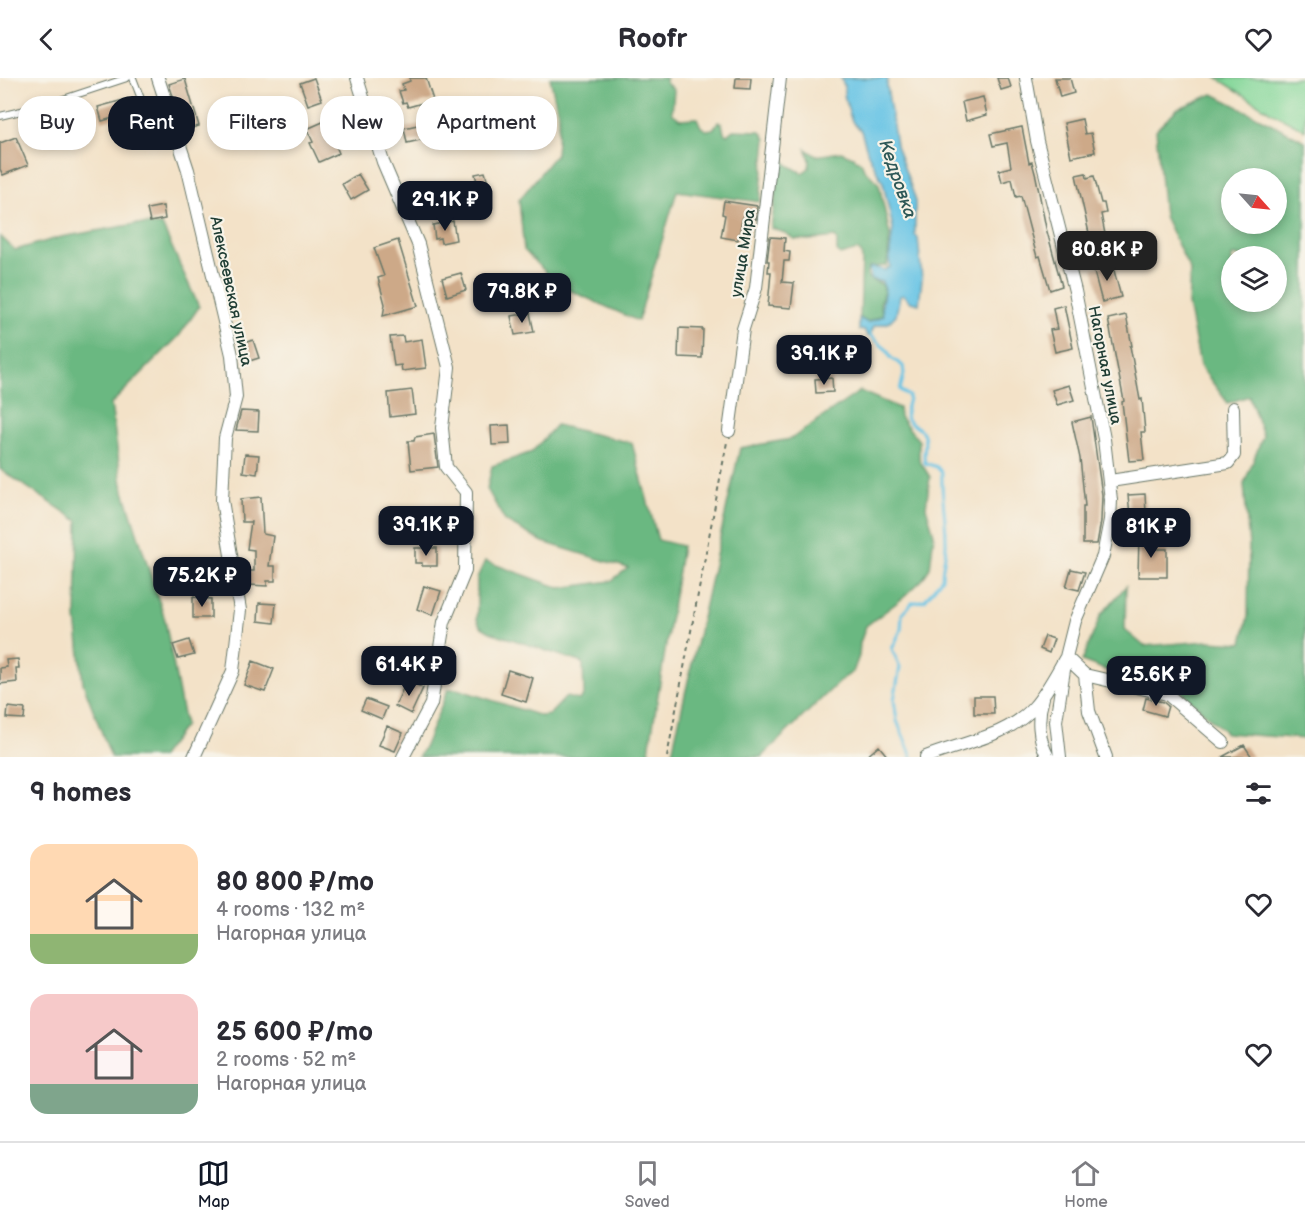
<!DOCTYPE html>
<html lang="en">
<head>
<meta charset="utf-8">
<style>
	:root { --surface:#fff; --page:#f7f7f7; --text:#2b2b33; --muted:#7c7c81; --line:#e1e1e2; --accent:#111827 }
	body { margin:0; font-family:"Balsamiq Sans",sans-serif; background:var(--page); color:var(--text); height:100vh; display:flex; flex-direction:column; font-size:22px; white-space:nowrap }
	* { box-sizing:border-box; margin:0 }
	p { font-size:20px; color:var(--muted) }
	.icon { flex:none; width:33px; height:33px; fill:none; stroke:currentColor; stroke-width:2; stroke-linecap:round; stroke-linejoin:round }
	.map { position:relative; height:679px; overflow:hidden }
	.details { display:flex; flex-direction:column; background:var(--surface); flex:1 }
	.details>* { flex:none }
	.banner { position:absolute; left:18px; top:18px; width:600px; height:54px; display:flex; gap:12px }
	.needle { width:39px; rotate:117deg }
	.fabs { position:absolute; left:1221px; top:90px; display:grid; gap:12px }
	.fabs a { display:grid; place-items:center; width:66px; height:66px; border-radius:50%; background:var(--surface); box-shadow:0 3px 9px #0003; font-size:30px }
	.price { position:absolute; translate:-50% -51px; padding:0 14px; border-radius:12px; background:var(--accent); color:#fff; font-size:20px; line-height:39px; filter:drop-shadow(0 2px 3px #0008) }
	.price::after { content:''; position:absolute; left:50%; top:36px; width:18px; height:14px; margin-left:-9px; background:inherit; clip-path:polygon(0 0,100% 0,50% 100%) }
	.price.selected { background:#222; color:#fff }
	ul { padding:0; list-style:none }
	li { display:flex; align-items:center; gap:18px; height:150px; padding:0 30px }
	li span { display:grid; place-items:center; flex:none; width:168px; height:120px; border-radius:18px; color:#555 }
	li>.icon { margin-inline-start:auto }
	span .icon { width:72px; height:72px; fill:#fffc; stroke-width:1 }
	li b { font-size:26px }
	h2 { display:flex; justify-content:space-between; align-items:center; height:72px; padding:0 30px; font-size:26px }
	.pill { padding:0 21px; border-radius:24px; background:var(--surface); box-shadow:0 3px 9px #0003; font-size:21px; line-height:54px }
	.pill.selected { background:var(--accent); color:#fff }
	header { display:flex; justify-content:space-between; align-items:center; height:78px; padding:0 30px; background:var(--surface); font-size:27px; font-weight:700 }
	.dock { display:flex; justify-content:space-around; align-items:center; height:84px; border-top:2px solid var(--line); background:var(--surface); font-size:16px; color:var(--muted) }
	.dock a { display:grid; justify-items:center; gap:3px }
	.dock .selected { color:var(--accent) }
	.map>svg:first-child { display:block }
	.green { fill:#83d799; stroke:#518a66; stroke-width:1.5 }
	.forest { fill:#6ab881; stroke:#447a5a; stroke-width:1.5; fill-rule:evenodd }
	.water { fill:#67c4e5; stroke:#43808c; stroke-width:1.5 }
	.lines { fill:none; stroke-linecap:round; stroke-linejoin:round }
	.stream { stroke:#67c4e5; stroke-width:3 }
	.building { fill:#cda988 }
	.lane-casing { stroke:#697768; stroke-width:8 }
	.street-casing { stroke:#697768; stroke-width:14 }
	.path { stroke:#697768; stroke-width:2; stroke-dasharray:4.5 4.5; stroke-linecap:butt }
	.lane { stroke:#fff; stroke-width:6 }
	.street { stroke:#fff; stroke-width:12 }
	.labels { text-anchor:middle; stroke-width:4.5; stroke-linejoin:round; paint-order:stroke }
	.street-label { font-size:16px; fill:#1f3d34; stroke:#f7f3e8 }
	.water-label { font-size:18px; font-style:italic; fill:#2d5857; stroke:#f7f3e8 }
</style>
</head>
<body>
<header><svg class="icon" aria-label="back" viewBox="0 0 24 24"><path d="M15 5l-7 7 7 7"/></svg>Roofr<svg class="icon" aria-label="heart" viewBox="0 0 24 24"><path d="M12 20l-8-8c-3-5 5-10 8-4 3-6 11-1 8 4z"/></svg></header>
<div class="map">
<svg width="1305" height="679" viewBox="0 0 1305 679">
	<rect width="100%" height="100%" fill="#f7f3e8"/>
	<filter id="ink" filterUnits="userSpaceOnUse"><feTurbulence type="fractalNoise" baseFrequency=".0167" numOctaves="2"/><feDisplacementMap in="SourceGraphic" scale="12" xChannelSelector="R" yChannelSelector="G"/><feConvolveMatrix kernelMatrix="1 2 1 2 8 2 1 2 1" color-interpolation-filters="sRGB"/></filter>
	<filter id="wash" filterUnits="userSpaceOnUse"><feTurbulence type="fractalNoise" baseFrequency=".008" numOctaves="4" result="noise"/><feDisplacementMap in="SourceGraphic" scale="24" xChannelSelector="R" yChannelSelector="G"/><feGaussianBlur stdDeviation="1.35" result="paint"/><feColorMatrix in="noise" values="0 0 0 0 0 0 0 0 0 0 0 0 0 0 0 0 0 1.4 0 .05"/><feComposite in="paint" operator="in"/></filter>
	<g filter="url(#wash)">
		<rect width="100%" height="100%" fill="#f3e2c8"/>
		<!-- green -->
		<path class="green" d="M1217 0H1305V52L1271 34Z"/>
		<!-- forest -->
		<path class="forest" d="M550 0H666V5L674 12 672 35 680 41 697 40 701 49 706 52 713 51 718 44 722 45 724 55 727 57 733 52 761 53 766 61 760 124 677 113 638 243 558 207 524 172 519 122 556 76 559 39Z
			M1213 16 1305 63V661L1226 655 1172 605 1119 597 1082 583 1101 537 1126 508 1125 552 1144 568 1208 563 1242 565 1248 538 1249 468 1244 406 1263 358 1249 318 1228 325 1200 288 1188 226 1190 192 1164 138 1156 52 1177 31ZM1232 100H1276V146H1232ZM1232 178H1276V224H1232Z
			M806 71 816 78 841 74 853 79 861 84 864 91 879 106 890 157 887 188 869 189C862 203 875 202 883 207L884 213 880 226 883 237 867 244 860 240 862 182 861 175 857 172 840 177 837 173V162L835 159 809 162 794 161 785 155 771 150 781 79 788 87 802 95 809 90 810 82Z
			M136 146 162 147 199 229 179 258 111 326 122 407 165 542 185 647 161 679H111L83 605 76 539 78 443 0 391V158L15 172 61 159Z
			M860 313 899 330 900 339 919 363V382L930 399 926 429 934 456 930 490 922 502 903 520 866 548 860 565 859 578 853 594 842 601 761 679H671L740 370 791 361Z
			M556 347 632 365 658 462 682 468 648 679H418L425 668 448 611H457L541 638 549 637 566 619 579 622 584 616 583 585 490 554 480 548 477 541V500L485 483 560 510 611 503 628 490 543 464 505 443 487 411 492 388 532 374Z"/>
		<!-- water -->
		<path class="water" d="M841 0H888L887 8 896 67 915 120V157L918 160 922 201 919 226 911 224 903 217 900 218 896 237 888 245 874 248 870 258H867L865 253 859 252V240L868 245 883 238 882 227 885 211 882 204 871 201 869 191 872 189 885 192 890 189 889 182 893 150 883 105 868 76 861 53 853 45 850 38 844 17V8Z"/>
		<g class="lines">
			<!-- stream -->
			<path class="stream" d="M869 254 871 258 887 272 891 280 903 288 904 296 900 312 909 318C909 325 905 330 906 337 906 348 921 347 924 357 927 367 922 375 925 385L937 389 942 395C941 417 946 439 946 462 947 475 942 486 942 500L925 522 912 525 902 536 901 552 892 571 900 589 894 622 897 643 912 679"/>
		</g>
		<g id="blocks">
			<!-- building -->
			<path class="building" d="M314 0 322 22 308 27 300 5Z
				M410 0H426L433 22 408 29 406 24 403 25 399 13 404 12 402 6 410 3Z
				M736 0H751L750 11 735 10Z
				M997 0H1008L1011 9 1001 12Z
				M1055 0H1070L1074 15 1060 19Z
				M185 1 199 48 184 52 169 6Z
				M983 19 987 37 966 43 962 24Z
				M127 21 131 35 102 43 98 29Z
				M77 34 85 55 52 67 44 46Z
				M1082 41 1085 56 1091 55 1095 74 1071 79 1064 45Z
				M325 43 339 75 319 84 310 65 313 64 307 51Z
				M422 46 425 61 407 65 404 50Z
				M1022 49 1029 85 1032 84 1036 99 1046 150 1062 208 1050 212 1040 178 1037 179 1021 118 1016 119 1012 101 1002 104 999 92 1011 89 1007 65 993 68 990 56Z
				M16 59 28 87 3 97 0 91V65Z
				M485 94 489 108 479 111 475 96Z
				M1086 95 1087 100 1094 98 1101 125H1104L1106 135 1101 136 1106 161 1091 164 1076 97Z
				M358 96 368 112 351 122 342 106Z
				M724 123 757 128 756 141 743 138 738 162 721 159 725 137 722 136Z
				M163 128 165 141 150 144 147 131Z
				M453 143 456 162 441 165 440 160 435 161 433 147Z
				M770 159 785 160 784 173 790 174 789 183H784L782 204 794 205 791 230 768 228 771 194H768L769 183H767Z
				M398 162 418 228 383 238 385 226 378 200 384 198 374 170Z
				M1112 185 1121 219 1102 224 1093 190Z
				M461 195 466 212 447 218 442 200Z
				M1064 227 1073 270 1055 274 1050 252 1057 251 1053 230Z
				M530 235 534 254 515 257 511 238Z
				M1126 237 1132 268H1130L1140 322 1142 321 1145 354H1141L1144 382 1129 383 1122 324 1124 323 1108 241Z
				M679 250 703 251 702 280 678 279Z
				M403 258 404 264 422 261 426 290 402 293 401 287 394 288 390 259Z
				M253 262 259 280 246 284 241 266Z
				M832 300 833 314 816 315 815 301Z
				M1069 307 1074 322 1057 327 1052 312Z
				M412 312 415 336 390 339 388 315Z
				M241 333 259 334 258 353 236 352Z
				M1091 339 1102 417 1101 443 1097 466H1083V428H1085L1080 380 1072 344Z
				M509 347 510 366 492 367 491 348Z
				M434 356 438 389 411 392 408 363H414L415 359Z
				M245 376 259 377 257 396 243 394Z
				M1145 416 1146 435 1130 437 1128 417Z
				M261 419 263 456 273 458 269 488H275V503H267V508L249 507V493H254V472L247 471 251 444H242L241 421Z
				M1139 457H1153V471H1167V499H1138Z
				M415 470H437V488H422V485H415Z
				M220 486 221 506 184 508 183 488Z
				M1071 491 1085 494 1079 512 1066 509Z
				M424 508 441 513 433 537 417 531Z
				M193 519 211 521V540H193Z
				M259 525 276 526 274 545 258 543Z
				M1045 558 1054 561 1049 575 1040 571Z
				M189 562 194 577 178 581 173 567Z
				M18 581 19 590H16L17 604 0 606V590L7 589 6 582Z
				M253 583 274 591 265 614 244 607Z
				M508 592 533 600 526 624 501 616Z
				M407 602 423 610 411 636 395 628Z
				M974 618H993L994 636H974Z
				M1146 620 1163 624 1168 628 1165 638 1143 632Z
				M366 621 387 629 382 641 361 632Z
				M8 629 25 631 24 641 7 640Z
				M387 648 403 655 395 673 379 667Z
				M1244 667 1252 679H1222Z
				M879 668 888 679H866Z"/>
		</g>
	</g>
	<g filter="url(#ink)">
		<use href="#blocks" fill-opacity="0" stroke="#697768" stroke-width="1.5"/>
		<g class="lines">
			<defs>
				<path id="lane" d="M133 0 151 47
					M0 38 42 28 127 0"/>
				<path id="street" d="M158 0 188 92 232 277 236 319 225 360 222 422 240 532 233 593 194 679
					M357 0 383 84 418 166 449 289 442 350 446 389 466 414 465 493 444 544 431 626 403 679
					M1026 0 1037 63 1075 213 1104 361 1111 422 1110 442 1103 478 1075 543 1066 579 1056 643 1060 679
					M729 353 743 251 756 210 780 0
					M1110 403 1228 385 1234 377 1233 330
					M1085 597 1167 616 1223 664
					M1043 620C1037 639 1038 661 1048 679
					M926 679C960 665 1008 659 1034 629 1047 614 1056 596 1066 579L1085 597 1089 633 1106 679"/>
			</defs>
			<!-- lane casing -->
			<use href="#lane" class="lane-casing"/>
			<!-- street casing -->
			<use href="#street" class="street-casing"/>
			<!-- path -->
			<path class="path" d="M667 679 727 364"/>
			<!-- lane -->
			<use href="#lane" class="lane"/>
			<!-- street -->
			<use href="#street" class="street"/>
		</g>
	</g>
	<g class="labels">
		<!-- street labels -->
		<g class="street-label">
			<text transform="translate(742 175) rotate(-81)" y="6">улица Мира</text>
			<text transform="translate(232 213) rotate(78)" y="6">Алексеевская улица</text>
			<text transform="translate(1106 287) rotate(79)" y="6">Нагорная улица</text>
		</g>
		<!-- water labels -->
		<g class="water-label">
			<text transform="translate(898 101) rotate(71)" y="6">Кедровка</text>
		</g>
	</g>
</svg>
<div class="fabs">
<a><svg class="needle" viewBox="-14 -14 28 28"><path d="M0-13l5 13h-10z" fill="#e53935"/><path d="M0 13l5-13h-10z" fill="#7c7c81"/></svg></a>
<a><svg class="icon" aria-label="layers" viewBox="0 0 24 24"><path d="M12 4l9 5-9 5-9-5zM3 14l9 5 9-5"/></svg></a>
</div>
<b class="price" style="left:445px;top:154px">29.1K ₽</b>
<b class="price selected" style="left:1107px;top:204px">80.8K ₽</b>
<b class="price" style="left:522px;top:246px">79.8K ₽</b>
<b class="price" style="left:824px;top:308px">39.1K ₽</b>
<b class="price" style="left:426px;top:479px">39.1K ₽</b>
<b class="price" style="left:1151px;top:481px">81K ₽</b>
<b class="price" style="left:202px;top:530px">75.2K ₽</b>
<b class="price" style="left:409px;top:619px">61.4K ₽</b>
<b class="price" style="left:1156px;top:629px">25.6K ₽</b>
<div class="banner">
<a class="pill">Buy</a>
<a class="pill selected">Rent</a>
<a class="pill">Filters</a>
<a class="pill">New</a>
<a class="pill">Apartment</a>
</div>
</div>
<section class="details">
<h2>9 homes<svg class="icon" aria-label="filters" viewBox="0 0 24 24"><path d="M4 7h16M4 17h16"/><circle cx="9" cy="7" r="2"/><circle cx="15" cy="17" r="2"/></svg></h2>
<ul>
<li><span style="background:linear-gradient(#ffd9b3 75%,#8fb573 0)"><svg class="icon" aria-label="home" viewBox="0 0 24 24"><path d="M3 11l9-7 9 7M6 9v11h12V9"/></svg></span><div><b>80 800 ₽/mo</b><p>4 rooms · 132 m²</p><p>Нагорная улица</p></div><svg class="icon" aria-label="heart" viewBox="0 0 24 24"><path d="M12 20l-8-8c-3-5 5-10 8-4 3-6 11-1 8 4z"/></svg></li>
<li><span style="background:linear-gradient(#f6c9c9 75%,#7fa58c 0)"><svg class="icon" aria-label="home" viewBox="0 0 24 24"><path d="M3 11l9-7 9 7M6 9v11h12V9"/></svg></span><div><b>25 600 ₽/mo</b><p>2 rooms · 52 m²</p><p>Нагорная улица</p></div><svg class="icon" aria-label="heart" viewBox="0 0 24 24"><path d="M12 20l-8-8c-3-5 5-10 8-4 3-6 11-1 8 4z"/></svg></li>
</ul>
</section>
<nav class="dock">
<a class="selected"><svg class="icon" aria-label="map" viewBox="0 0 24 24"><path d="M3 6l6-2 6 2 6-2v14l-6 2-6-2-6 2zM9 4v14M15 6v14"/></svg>Map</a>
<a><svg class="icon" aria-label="saved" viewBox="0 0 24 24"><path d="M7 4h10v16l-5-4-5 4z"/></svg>Saved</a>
<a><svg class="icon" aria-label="home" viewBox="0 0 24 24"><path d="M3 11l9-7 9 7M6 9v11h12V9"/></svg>Home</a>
</nav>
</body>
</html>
